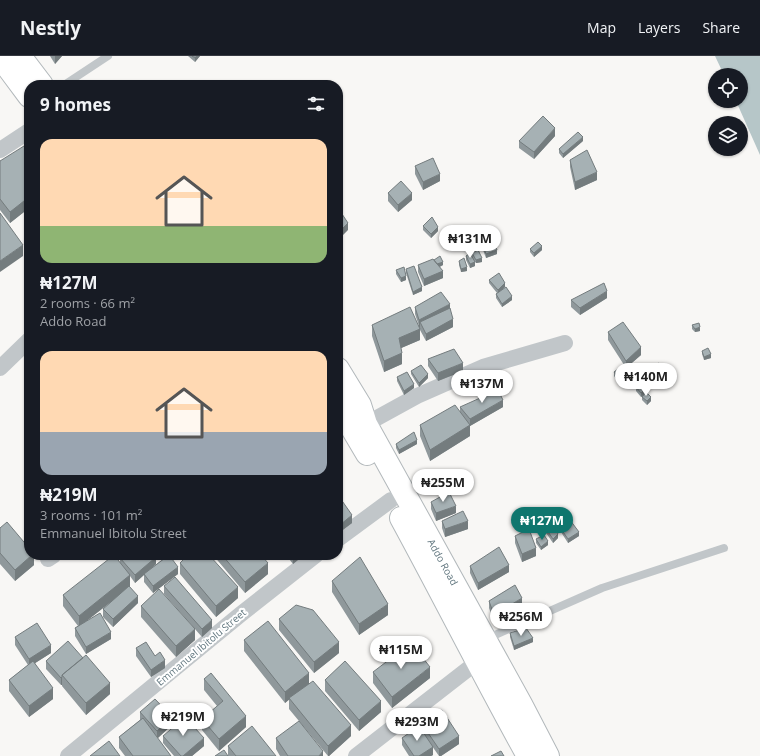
<!DOCTYPE html>
<html lang="en">
<head>
<meta charset="utf-8">
<style>
	:root { --surface:#171b24; --page:#242831; --text:#f1f3f6; --muted:#9ea1a6; --line:#363941; --accent:#0f766e }
	body { margin:0; font-family:"Open Sans",sans-serif; background:var(--page); color:var(--text); height:100vh; display:flex; flex-direction:column; font-size:15px; white-space:nowrap }
	* { box-sizing:border-box; margin:0 }
	p { font-size:13px; color:var(--muted) }
	.icon { flex:none; width:22px; height:22px; fill:none; stroke:currentColor; stroke-width:2; stroke-linecap:round; stroke-linejoin:round }
	.map { position:relative; flex:1; overflow:hidden }
	.side { position:absolute; left:24px; top:24px; width:319px; height:480px; display:flex; flex-direction:column; background:var(--surface); border-radius:16px; box-shadow:0 1px 3px #0004 }
	.side>* { flex:none }
	.fabs { position:absolute; left:708px; top:12px; display:grid; gap:8px }
	.fabs a { display:grid; place-items:center; width:40px; height:40px; border-radius:50%; background:var(--surface); box-shadow:0 1px 3px #0004; font-size:20px }
	.price { position:absolute; translate:-50% -34px; padding:0 9px; border-radius:14px; background:#fff; color:#222; font-size:13px; line-height:26px; filter:drop-shadow(0 1px 2px #0008) }
	.price::after { content:''; position:absolute; left:50%; top:24px; width:12px; height:9px; margin-left:-6px; background:inherit; clip-path:polygon(0 0,100% 0,50% 100%) }
	.price.selected { background:var(--accent); color:#fff }
	ul { padding:0; list-style:none }
	li { display:grid; align-content:center; gap:8px; height:212px; padding:0 16px }
	li span { display:grid; place-items:center; height:124px; border-radius:12px; color:#555 }
	li>.icon { margin-inline-start:auto }
	span .icon { width:72px; height:72px; fill:#fffc; stroke-width:1 }
	li b { font-size:17px }
	h2 { display:flex; justify-content:space-between; align-items:center; height:48px; padding:0 16px; font-size:17px }
	header { display:flex; align-items:center; gap:24px; box-sizing:border-box; height:56px; padding:0 20px; background:var(--surface); border-bottom:1px solid var(--line) }
	header strong { font-size:19px }
	nav { display:flex; gap:22px; margin-inline-start:auto; font-size:14px }
	.map>svg:first-child { display:block }
	.water { fill:#b6c6c8 }
	.lines { fill:none; stroke-linecap:round; stroke-linejoin:round }
	.primary-casing { stroke:#b2b8bb; stroke-width:24 }
	.service { stroke:#c1c6c9; stroke-width:8 }
	.minor { stroke:#c1c6c9; stroke-width:16 }
	.primary { stroke:#fff; stroke-width:22 }
	.wall { fill:#8f989b }
	.shaded-wall { fill:#747c7e }
	.building { fill:#a6b1b4; stroke:#747c7e }
	.labels { text-anchor:middle; stroke-width:4; stroke-linejoin:round; paint-order:stroke }
	.street-label { font-size:10px; fill:#637880; stroke:#fff }
</style>
</head>
<body>
<header>
<strong>Nestly</strong>
<nav><a>Map</a><a>Layers</a><a>Share</a></nav>
</header>
<div class="map">
<svg width="760" height="700" viewBox="0 0 760 700">
	<rect width="100%" height="100%" fill="#f8f7f5"/>
	<!-- water -->
	<path class="water" d="M715 0H760V99L736 45H741V19H724Z"/>
	<g class="lines">
		<defs>
			<path id="primary" d="M20 0 42 29
				M0 1 29 40
				M338 313 360 349 366 368 521 648 548 700
				M338 349 367 398
				M401 462C444 541 484 621 528 700"/>
		</defs>
		<!-- primary casing -->
		<use href="#primary" class="primary-casing"/>
		<!-- service -->
		<path class="service" d="M64 29 108 0
			M486 583 602 532 724 492"/>
		<!-- minor -->
		<path class="minor" d="M0 94 29 75
			M0 312 29 284
			M366 368 417 340 483 311 565 287
			M338 483 391 444
			M48 503 54 499
			M68 700 241 558 316 499
			M356 700 477 606"/>
		<!-- primary -->
		<use href="#primary" class="primary"/>
	</g>
	<!-- wall -->
	<path class="wall" d="M50 0H62L55 8Z
		M188 0H200L195 6Z
		M555 80 534 103 519 92V85Z
		M583 85 563 102 559 97V93Z
		M29 97V152L10 167 0 154V105Z
		M570 104 597 124 575 134 570 111Z
		M415 110 440 125 423 134 415 118Z
		M388 137 412 144 398 156 388 145Z
		M423 170 438 175 431 182 423 174Z
		M468 190 479 195 482 206 476 207 475 206V210L470 212 466 204V200L472 201V198L468 193Z
		M483 190 497 198 486 202 483 194Z
		M28 192H29V204L28 203Z
		M530 193 542 194 534 201 530 196Z
		M434 204 443 209 440 211 443 222 424 230 418 216V209Z
		M459 205 467 215 461 216 459 209Z
		M406 213 422 235 413 239 406 217Z
		M396 214 406 224 401 226 396 218Z
		M489 224 505 231 503 233 512 244 502 251 496 242V238L497 237 489 227Z
		M607 242 580 259 571 251V244Z
		M415 251 450 252 453 271 426 285 420 274V284L401 292 402 308 384 316 372 280V269L419 270 415 258Z
		M692 269 700 275 695 276 692 273Z
		M608 276 641 299 626 312 608 284Z
		M702 295 711 302 704 304 702 298Z
		M428 303 463 315 438 325 428 310Z
		M651 312 669 327 660 332 651 316Z
		M411 315 428 322 419 331 411 318Z
		M614 316 629 324 621 329 614 320Z
		M397 321 414 332 404 339 397 325Z
		M636 331 649 334 647 336 651 345 647 349 642 344V341L643 340 641 341 636 335Z
		M460 351H503L470 370V380L430 405 420 380V369L460 356Z
		M396 388H417L399 398 396 392Z
		M338 439 352 467 340 476 338 474Z
		M431 446 456 457 436 465 431 453Z
		M442 465 468 473 445 481 442 472Z
		M544 470 558 482 553 487 544 474Z
		M559 470 579 480 568 487 559 473Z
		M0 472 34 499V509L15 525 0 508Z
		M515 480 536 500 522 506 515 487Z
		M536 483 548 489 541 494 536 487Z
		M162 499H172L170 501 178 518 153 537 144 526V519L135 527 130 520 129 531 138 547 113 571 103 561V553L115 542 85 566 111 583 86 598 75 580V572L78 570 63 550V539L120 507V502L156 508 149 514 164 502Z
		M213 499H261L268 518 245 537Z
		M286 499H304L293 508Z
		M180 507 238 542 216 561 180 518Z
		M470 510 509 516 478 534 470 517Z
		M332 525 388 559 359 579 332 536Z
		M164 530 212 572 202 581 164 538Z
		M489 545 522 550 494 566 489 552Z
		M141 550 195 584 176 601 141 561Z
		M279 563 339 597 314 617 279 574Z
		M510 577 533 586 514 594 510 581Z
		M15 581 51 597 35 607 53 643 29 661 9 635V624L28 609 15 589Z
		M244 584 309 628 301 634 351 680 329 700H328L289 653V643L285 647 244 595Z
		M136 592 165 612 151 621 136 600Z
		M46 605 110 638 86 659 62 630V629H61L46 613Z
		M373 616 430 622 392 652 373 627Z
		M204 623 246 671 219 695 202 674V663L217 650 204 634Z
		M325 624 381 656 359 675 325 635Z
		M140 656 172 669 157 682 171 700H125L119 692V681L140 664Z
		M422 668 459 688 441 700H439L427 683 433 699 431 700H409L402 689V682L422 675Z
		M163 680 204 690 192 700H174L163 687Z
		M276 682 323 700H280L276 693Z
		M228 690 276 700H215L228 699Z"/>
	<!-- shaded-wall -->
	<path class="shaded-wall" d="M55 0H62L55 8Z
		M197 0H200L195 6V2Z
		M555 72V80L534 103V96Z
		M583 81V85L563 102V98Z
		M597 116V124L575 134V126Z
		M440 118V125L423 134V126Z
		M412 137V144L398 156V149Z
		M29 141V152L10 167V156Z
		M348 167V174L338 184V177Z
		M438 171V175L431 182V178Z
		M23 189V200L0 216V205Z
		M542 190V194L534 201V197Z
		M479 192V196L472 198V194Z
		M497 194V198L486 202V198Z
		M482 202V206L476 207V204Z
		M443 206V209L436 212V208Z
		M475 206V210L470 212V208Z
		M467 211V215L461 216V213Z
		M443 215V222L424 230V223Z
		M406 220V224L401 226V222Z
		M505 227V231L498 237V234Z
		M422 231V235L413 239V236Z
		M607 235V242L580 259V252Z
		M512 240V244L502 251V248Z
		M450 248V256L420 266V271H419V264Z
		M453 263V271L426 285V278Z
		M700 271V275L695 276V273Z
		M420 273V284L399 293V282Z
		M641 291V299L626 312V305Z
		M402 297V308L384 316V305Z
		M711 298V302L704 304V301Z
		M463 307V315L438 325V317Z
		M428 318V322L419 331V327Z
		M629 320V324L621 329V325Z
		M669 323V327L660 332V328Z
		M414 328V332L404 339V335Z
		M649 330V334L641 341V337Z
		M651 341V345L647 349V345Z
		M503 344V351L470 370V380L430 405V394L470 369V363Z
		M417 384V388L399 398V394Z
		M456 450V457L436 465V457Z
		M352 459V467L340 476V469Z
		M468 465V473L445 481V473Z
		M579 476V480L568 487V483Z
		M558 478V482L553 487V483Z
		M548 485V489L541 494V491Z
		M536 492V500L522 506V498Z
		M32 499H34V509L15 525V514Z
		M293 499H304L293 508Z
		M156 501V508L135 527V519Z
		M268 507V518L245 537V526Z
		M509 509V516L478 534V527Z
		M178 511V518L153 537V530Z
		M130 519V531L79 571V560Z
		M238 531V542L216 561V550Z
		M138 540V547L113 571V563Z
		M522 542V550L494 566V559Z
		M388 548V559L359 579V568Z
		M212 564V572L202 581V573Z
		M195 573V584L176 601V590Z
		M111 576V583L86 598V591Z
		M533 582V586L514 594V590Z
		M339 586V597L314 617V606Z
		M51 589V597L29 611V603Z
		M165 604V612L151 621V614Z
		M430 611V622L392 652V641Z
		M309 617V628L285 647V636Z
		M62 621V629H61V622Z
		M110 627V638L86 659V647Z
		M53 632V643L29 661V650Z
		M381 645V656L359 675V664Z
		M246 660V671L219 695V683Z
		M172 661V669L157 683V675Z
		M351 669V680L329 700H328V690Z
		M459 680V688L441 700H439V693Z
		M204 682V690L192 700H183Z
		M433 691V699L431 700H419Z
		M323 695V700H319Z"/>
	<!-- building -->
	<path class="building" d="M192 0H197L195 2Z
		M543 60 555 72 534 96 519 85Z
		M578 76 583 81 563 98 559 93Z
		M24 90 29 97V141L10 156 0 143V105Z
		M587 94 597 116 575 126 570 104Z
		M433 102 440 118 423 126 415 110Z
		M401 125 412 137 398 149 388 137Z
		M340 155 348 167 338 177V156Z
		M0 157 23 189 0 205Z
		M432 161 438 171 431 178 423 170Z
		M493 184 497 194 486 198 483 190Z
		M474 186 479 192 472 194 468 190Z
		M538 186 542 190 534 197 530 193Z
		M478 194 482 202 476 204 472 197Z
		M470 197 475 206 470 208 466 200Z
		M440 200 443 206 437 208 434 204Z
		M464 202 467 211 461 213 459 205Z
		M433 203 443 215 424 223 418 209Z
		M414 210 422 231 413 236 406 213Z
		M404 211 406 220 401 222 396 214Z
		M499 217 505 227 498 234 489 224Z
		M604 227 607 235 580 252 571 244Z
		M506 231 512 240 502 248 496 238Z
		M441 236 450 248 419 264 415 251Z
		M410 251 420 273 399 282 402 297 384 305 372 269Z
		M450 252 453 263 426 278 420 266Z
		M623 266 641 291 626 305 608 276Z
		M699 267 700 271 695 273 692 269Z
		M708 292 711 298 704 301 702 295Z
		M454 293 463 307 438 317 428 303Z
		M659 307 669 323 660 328 651 312Z
		M421 309 428 318 419 327 411 315Z
		M622 310 629 320 621 325 614 316Z
		M407 316 414 328 404 335 397 321Z
		M645 324 649 330 641 337 636 331Z
		M498 334 503 344 470 363 460 351Z
		M646 336 651 341 647 345 642 341Z
		M455 349 470 369 430 394 420 369Z
		M414 376 417 384 399 394 396 388Z
		M449 436 456 450 436 457 431 446Z
		M338 439 352 459 340 469 338 466Z
		M463 455 468 465 445 473 442 465Z
		M570 464 579 476 568 483 559 470Z
		M551 465 558 478 553 483 544 470Z
		M7 466 29 492V499H32L15 514 0 497V472Z
		M529 473 536 492 522 498 515 480Z
		M544 479 548 485 541 491 536 483Z
		M499 491 509 509 478 527 470 510Z
		M114 499 130 519 79 560 63 539Z
		M123 499H154L156 501 135 519 120 502Z
		M169 499 178 511 153 530 144 518Z
		M188 499H209L238 531 216 550 180 507Z
		M222 499H261L268 507 245 526Z
		M360 501 388 548 359 568 332 525Z
		M175 521 212 564 202 573 164 530Z
		M515 529 522 542 494 559 489 545Z
		M129 530 138 540 113 563 103 553Z
		M159 533 195 573 176 590 141 550Z
		M296 549 313 554 339 586 314 606 279 563Z
		M100 557 111 576 86 591 75 572Z
		M268 565 309 617 285 636 244 584Z
		M37 567 51 589 29 603 15 581Z
		M526 572 533 582 514 590 510 577Z
		M68 585 83 602 62 619V621L61 622 46 605Z
		M146 586 155 600 160 596 165 604 151 614 136 592Z
		M411 587 430 611 392 641 373 616Z
		M86 599 110 627 86 647 62 619Z
		M33 605 53 632 29 650 9 624Z
		M345 605 381 645 359 664 325 624Z
		M211 617 246 660 219 683 202 663 223 645 204 623Z
		M313 625 351 669 328 690 289 642Z
		M155 643 172 661 157 675 140 656Z
		M442 654 459 680 439 693 422 668Z
		M185 661 204 682 183 700H181L163 680Z
		M143 662 171 700H133L119 681Z
		M299 665 323 695 319 700H288L276 682Z
		M252 670 276 700H236L228 690Z
		M419 670 433 691 419 700H414L402 682Z
		M109 685 120 700H90Z
		M224 694 228 700H215Z
		M501 695 504 700H491Z"/>
	<g class="labels">
		<!-- street labels -->
		<g class="street-label">
			<text transform="translate(443 506) rotate(61)" y="4">Addo Road</text>
			<text transform="translate(201 591) rotate(-40)" y="4">Emmanuel Ibitolu Street</text>
		</g>
	</g>
</svg>
<div class="fabs">
<a><svg class="icon" aria-label="locate" viewBox="0 0 24 24"><circle cx="12" cy="12" r="6"/><path d="M12 2v4M12 18v4M2 12h4M18 12h4"/></svg></a>
<a><svg class="icon" aria-label="layers" viewBox="0 0 24 24"><path d="M12 4l9 5-9 5-9-5zM3 14l9 5 9-5"/></svg></a>
</div>
<b class="price" style="left:470px;top:203px">₦131M</b>
<b class="price" style="left:646px;top:341px">₦140M</b>
<b class="price" style="left:482px;top:348px">₦137M</b>
<b class="price" style="left:443px;top:447px">₦255M</b>
<b class="price selected" style="left:542px;top:485px">₦127M</b>
<b class="price" style="left:521px;top:581px">₦256M</b>
<b class="price" style="left:401px;top:614px">₦115M</b>
<b class="price" style="left:183px;top:681px">₦219M</b>
<b class="price" style="left:417px;top:686px">₦293M</b>
<section class="side">
<h2>9 homes<svg class="icon" aria-label="filters" viewBox="0 0 24 24"><path d="M4 7h16M4 17h16"/><circle cx="9" cy="7" r="2"/><circle cx="15" cy="17" r="2"/></svg></h2>
<ul>
<li><span style="background:linear-gradient(#ffd9b3 70%,#8fb573 0)"><svg class="icon" aria-label="home" viewBox="0 0 24 24"><path d="M3 11l9-7 9 7M6 9v11h12V9"/></svg></span><div><b>₦127M</b><p>2 rooms · 66 m²</p><p>Addo Road</p></div></li>
<li><span style="background:linear-gradient(#ffd9b3 65%,#9aa5b1 0)"><svg class="icon" aria-label="home" viewBox="0 0 24 24"><path d="M3 11l9-7 9 7M6 9v11h12V9"/></svg></span><div><b>₦219M</b><p>3 rooms · 101 m²</p><p>Emmanuel Ibitolu Street</p></div></li>
</ul>
</section>
</div>
</body>
</html>
